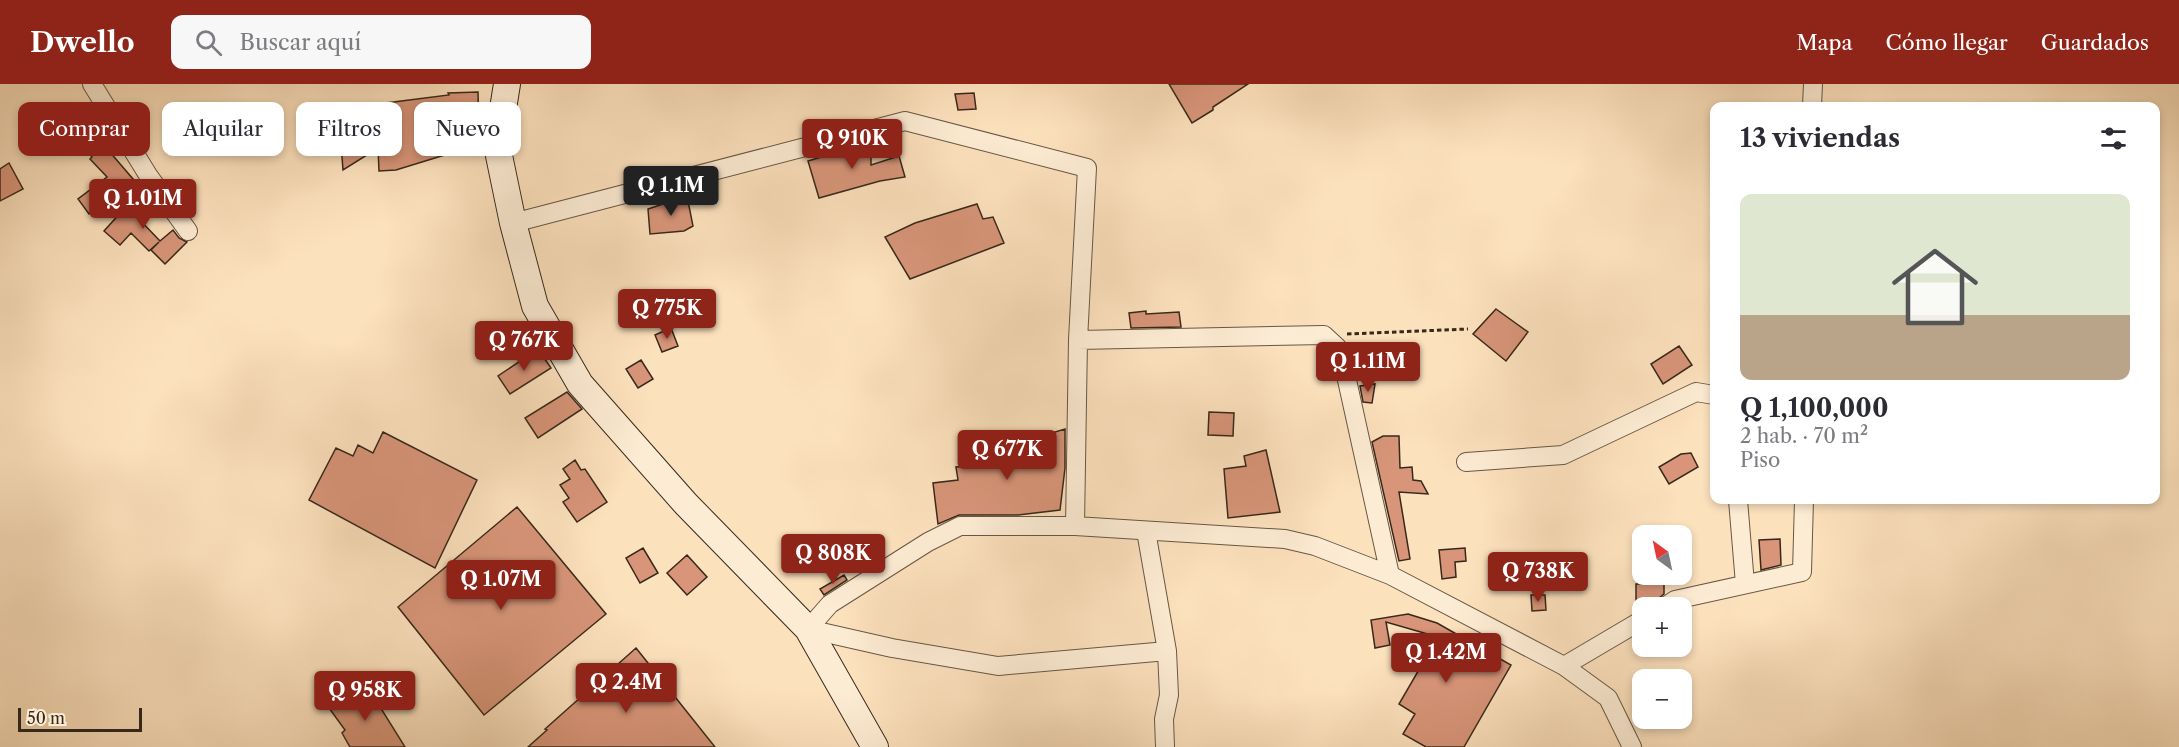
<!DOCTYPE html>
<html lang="es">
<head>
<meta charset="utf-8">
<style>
	:root { --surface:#fff; --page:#f7f7f7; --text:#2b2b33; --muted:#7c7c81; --accent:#8f2418 }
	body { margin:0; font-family:"Libre Caslon Text",serif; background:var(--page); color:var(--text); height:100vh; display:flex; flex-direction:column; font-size:22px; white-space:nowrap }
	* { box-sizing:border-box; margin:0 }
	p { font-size:20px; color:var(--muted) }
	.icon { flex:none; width:33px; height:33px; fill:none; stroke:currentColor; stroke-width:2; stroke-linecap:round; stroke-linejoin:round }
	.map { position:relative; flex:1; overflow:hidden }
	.panel { position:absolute; left:1710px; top:18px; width:450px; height:402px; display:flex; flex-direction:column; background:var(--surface); border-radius:12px; box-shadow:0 3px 9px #0003 }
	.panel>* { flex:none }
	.banner { position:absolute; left:18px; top:18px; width:570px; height:54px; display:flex; gap:12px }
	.needle { width:39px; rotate:327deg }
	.controls { position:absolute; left:1632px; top:441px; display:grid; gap:12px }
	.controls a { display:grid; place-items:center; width:60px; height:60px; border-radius:12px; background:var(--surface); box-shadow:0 3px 9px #0003; font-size:30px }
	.scale { position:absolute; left:18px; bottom:15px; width:124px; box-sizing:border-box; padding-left:6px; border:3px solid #37291a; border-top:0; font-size:16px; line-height:21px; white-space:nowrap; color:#37291a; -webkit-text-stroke:4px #fdecd4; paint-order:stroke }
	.price { position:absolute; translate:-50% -51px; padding:0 14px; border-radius:6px; background:var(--accent); color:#fff; font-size:20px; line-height:39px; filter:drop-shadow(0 2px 3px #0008) }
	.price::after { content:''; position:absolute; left:50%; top:36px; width:18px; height:14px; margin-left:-9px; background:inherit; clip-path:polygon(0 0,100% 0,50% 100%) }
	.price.selected { background:#222; color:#fff }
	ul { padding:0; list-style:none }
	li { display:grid; align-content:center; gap:12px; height:318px; padding:0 30px }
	li span { display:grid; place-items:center; height:186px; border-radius:12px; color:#555 }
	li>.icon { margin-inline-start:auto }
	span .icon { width:108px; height:108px; fill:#fffc; stroke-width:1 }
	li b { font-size:26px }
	h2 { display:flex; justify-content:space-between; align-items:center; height:72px; padding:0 30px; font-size:26px }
	.chip { padding:0 21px; border-radius:12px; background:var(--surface); box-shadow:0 3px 9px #0003; font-size:21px; line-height:54px }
	.chip.selected { background:var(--accent); color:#fff }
	header { display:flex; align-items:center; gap:36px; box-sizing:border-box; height:84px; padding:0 30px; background:var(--accent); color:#fff }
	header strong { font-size:28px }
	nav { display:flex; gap:33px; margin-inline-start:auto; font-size:21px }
	.search { width:420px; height:54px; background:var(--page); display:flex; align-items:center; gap:15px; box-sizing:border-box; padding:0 21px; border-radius:12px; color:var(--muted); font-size:22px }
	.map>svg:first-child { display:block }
	.building { fill:#d89579; stroke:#37291a; stroke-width:1.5 }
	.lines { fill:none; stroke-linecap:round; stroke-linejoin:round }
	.street-casing { stroke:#685743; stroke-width:20 }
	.secondary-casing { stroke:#37291a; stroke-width:28 }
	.path { stroke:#37291a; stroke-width:3; stroke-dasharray:4.5 3; stroke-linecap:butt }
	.street { stroke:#fdecd4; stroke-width:18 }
	.secondary { stroke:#fdecd4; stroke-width:26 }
</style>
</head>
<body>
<header>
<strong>Dwello</strong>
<div class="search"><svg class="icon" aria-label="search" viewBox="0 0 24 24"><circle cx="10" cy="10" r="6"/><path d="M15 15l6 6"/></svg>Buscar aquí</div>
<nav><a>Mapa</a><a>Cómo llegar</a><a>Guardados</a></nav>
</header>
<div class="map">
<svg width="2179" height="663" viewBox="0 0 2179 663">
	<rect width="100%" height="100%" fill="#fce1bd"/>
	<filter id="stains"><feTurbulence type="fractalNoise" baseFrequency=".00333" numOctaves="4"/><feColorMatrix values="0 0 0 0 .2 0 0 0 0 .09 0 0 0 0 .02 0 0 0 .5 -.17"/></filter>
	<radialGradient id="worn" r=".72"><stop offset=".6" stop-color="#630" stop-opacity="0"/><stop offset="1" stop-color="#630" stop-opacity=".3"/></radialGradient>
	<!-- building -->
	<path class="building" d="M1169 0H1248L1213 23V26L1192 39Z
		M478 8 479 51 457 52 461 66 396 86 379 87 378 64 343 86 340 47 365 32 387 25 386 19 449 11 448 9Z
		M974 9 976 25 958 26 955 10Z
		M77 20 109 67 133 95 89 130 78 115 107 93 90 75 92 73 61 32Z
		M871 58V81L899 72 905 93 880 97 819 114 808 77Z
		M9 79 23 105 0 117V85Z
		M143 104 153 117 136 132 160 157 173 146 179 154 187 158 165 180 151 166 159 158 149 167 131 149 120 161 104 147Z
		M687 112 693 142 684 147 650 150 648 125Z
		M977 120 983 135 993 133 1004 159 910 195 885 153 915 139Z
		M1496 225 1528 248 1506 277 1473 250Z
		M1146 227V230L1179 228 1181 243 1131 244 1129 229Z
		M671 244 678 262 662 268 655 251Z
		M1679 262 1692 281 1663 300 1651 280Z
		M538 265 551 284 510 310 498 292Z
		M641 276 653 295 638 304 626 285Z
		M1375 300 1372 319 1363 318 1360 302Z
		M567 308 582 325 538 354 525 334Z
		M1209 328 1234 329 1233 352 1208 351Z
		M1065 345V384L1060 426 1018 431H959L938 440 933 399 958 396 956 383 970 382 969 374Z
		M383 348 477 396 435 484 309 416 336 364 353 372 358 361 373 369Z
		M1383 352H1399L1400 384 1412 383 1413 396 1421 397 1428 410 1399 408 1410 475 1399 477 1372 358Z
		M1266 366 1280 428 1228 434 1224 385 1246 382 1244 372Z
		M1691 369 1698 383 1669 400 1659 383 1681 370Z
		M575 376 581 386 585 385 607 418 577 438 563 418 569 414 560 401 570 395 563 385Z
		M517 423 606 530 484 631 398 523Z
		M1780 455 1781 481 1761 486 1759 456Z
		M643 464 658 489 640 499 626 474Z
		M1465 464 1466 477 1455 478 1456 493 1442 495 1439 466Z
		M687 471 707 493 687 511 667 489Z
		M844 491 847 496 824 511 820 505Z
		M1636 500H1664V510L1653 519 1652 524H1636Z
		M1531 511H1545L1546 526 1532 527Z
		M1408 530 1437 539 1511 581 1464 663H1426L1403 650 1415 630 1399 620 1438 553 1386 538 1390 561 1375 564 1371 536Z
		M636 564 715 663H528L547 646 545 645Z
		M367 602 405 663H350L342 649 345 646 329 624Z"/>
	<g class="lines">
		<defs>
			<path id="street" d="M92 0 148 91 188 147
				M1812 22 1813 0
				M513 139 905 37 1087 84 1078 256 1075 442
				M1078 256 1324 251 1337 263 1343 278 1390 491
				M1466 378 1563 371 1696 308 1714 311
				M1738 416 1745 500
				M1146 447 1167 567 998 582 892 564 808 545 830 520 928 458 960 442H1075L1285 455 1315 462 1390 491 1564 582 1608 614 1632 663
				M1663 524 1675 516 1802 488 1804 416
				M1564 582 1642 536
				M1165 663 1164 635 1169 611 1167 567"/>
			<path id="secondary" d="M507 0 497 62 513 139 535 222 580 300 686 420 808 545 875 663"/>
		</defs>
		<!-- street casing -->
		<use href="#street" class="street-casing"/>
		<!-- secondary casing -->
		<use href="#secondary" class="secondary-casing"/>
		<!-- path -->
		<path class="path" d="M1347 250 1468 245"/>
		<!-- street -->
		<use href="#street" class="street"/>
		<!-- secondary -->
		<use href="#secondary" class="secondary"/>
	</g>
	<rect width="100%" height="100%" filter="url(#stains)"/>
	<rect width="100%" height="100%" fill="url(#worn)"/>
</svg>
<div class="controls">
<a><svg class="needle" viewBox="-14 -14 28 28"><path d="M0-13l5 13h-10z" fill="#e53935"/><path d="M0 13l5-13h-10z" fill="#7c7c81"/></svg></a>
<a>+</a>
<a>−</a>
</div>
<div class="scale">50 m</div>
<b class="price" style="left:852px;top:86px">Q 910K</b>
<b class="price selected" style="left:671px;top:133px">Q 1.1M</b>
<b class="price" style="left:143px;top:146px">Q 1.01M</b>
<b class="price" style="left:667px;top:256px">Q 775K</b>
<b class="price" style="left:524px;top:288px">Q 767K</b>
<b class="price" style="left:1368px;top:309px">Q 1.11M</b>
<b class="price" style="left:1007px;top:397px">Q 677K</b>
<b class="price" style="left:833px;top:501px">Q 808K</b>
<b class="price" style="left:1538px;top:519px">Q 738K</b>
<b class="price" style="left:501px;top:527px">Q 1.07M</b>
<b class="price" style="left:1446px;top:600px">Q 1.42M</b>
<b class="price" style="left:626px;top:630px">Q 2.4M</b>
<b class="price" style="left:365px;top:638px">Q 958K</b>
<div class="banner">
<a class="chip selected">Comprar</a>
<a class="chip">Alquilar</a>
<a class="chip">Filtros</a>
<a class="chip">Nuevo</a>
</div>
<section class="panel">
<h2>13 viviendas<svg class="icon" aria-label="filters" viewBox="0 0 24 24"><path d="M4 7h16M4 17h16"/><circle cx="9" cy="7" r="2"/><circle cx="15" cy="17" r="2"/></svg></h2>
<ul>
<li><span style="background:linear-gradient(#dfe7d0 65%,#b9a48a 0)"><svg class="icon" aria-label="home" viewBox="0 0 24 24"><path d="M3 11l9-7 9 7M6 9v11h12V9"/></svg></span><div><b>Q 1,100,000</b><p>2 hab. · 70 m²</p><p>Piso</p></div></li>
</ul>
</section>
</div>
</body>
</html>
